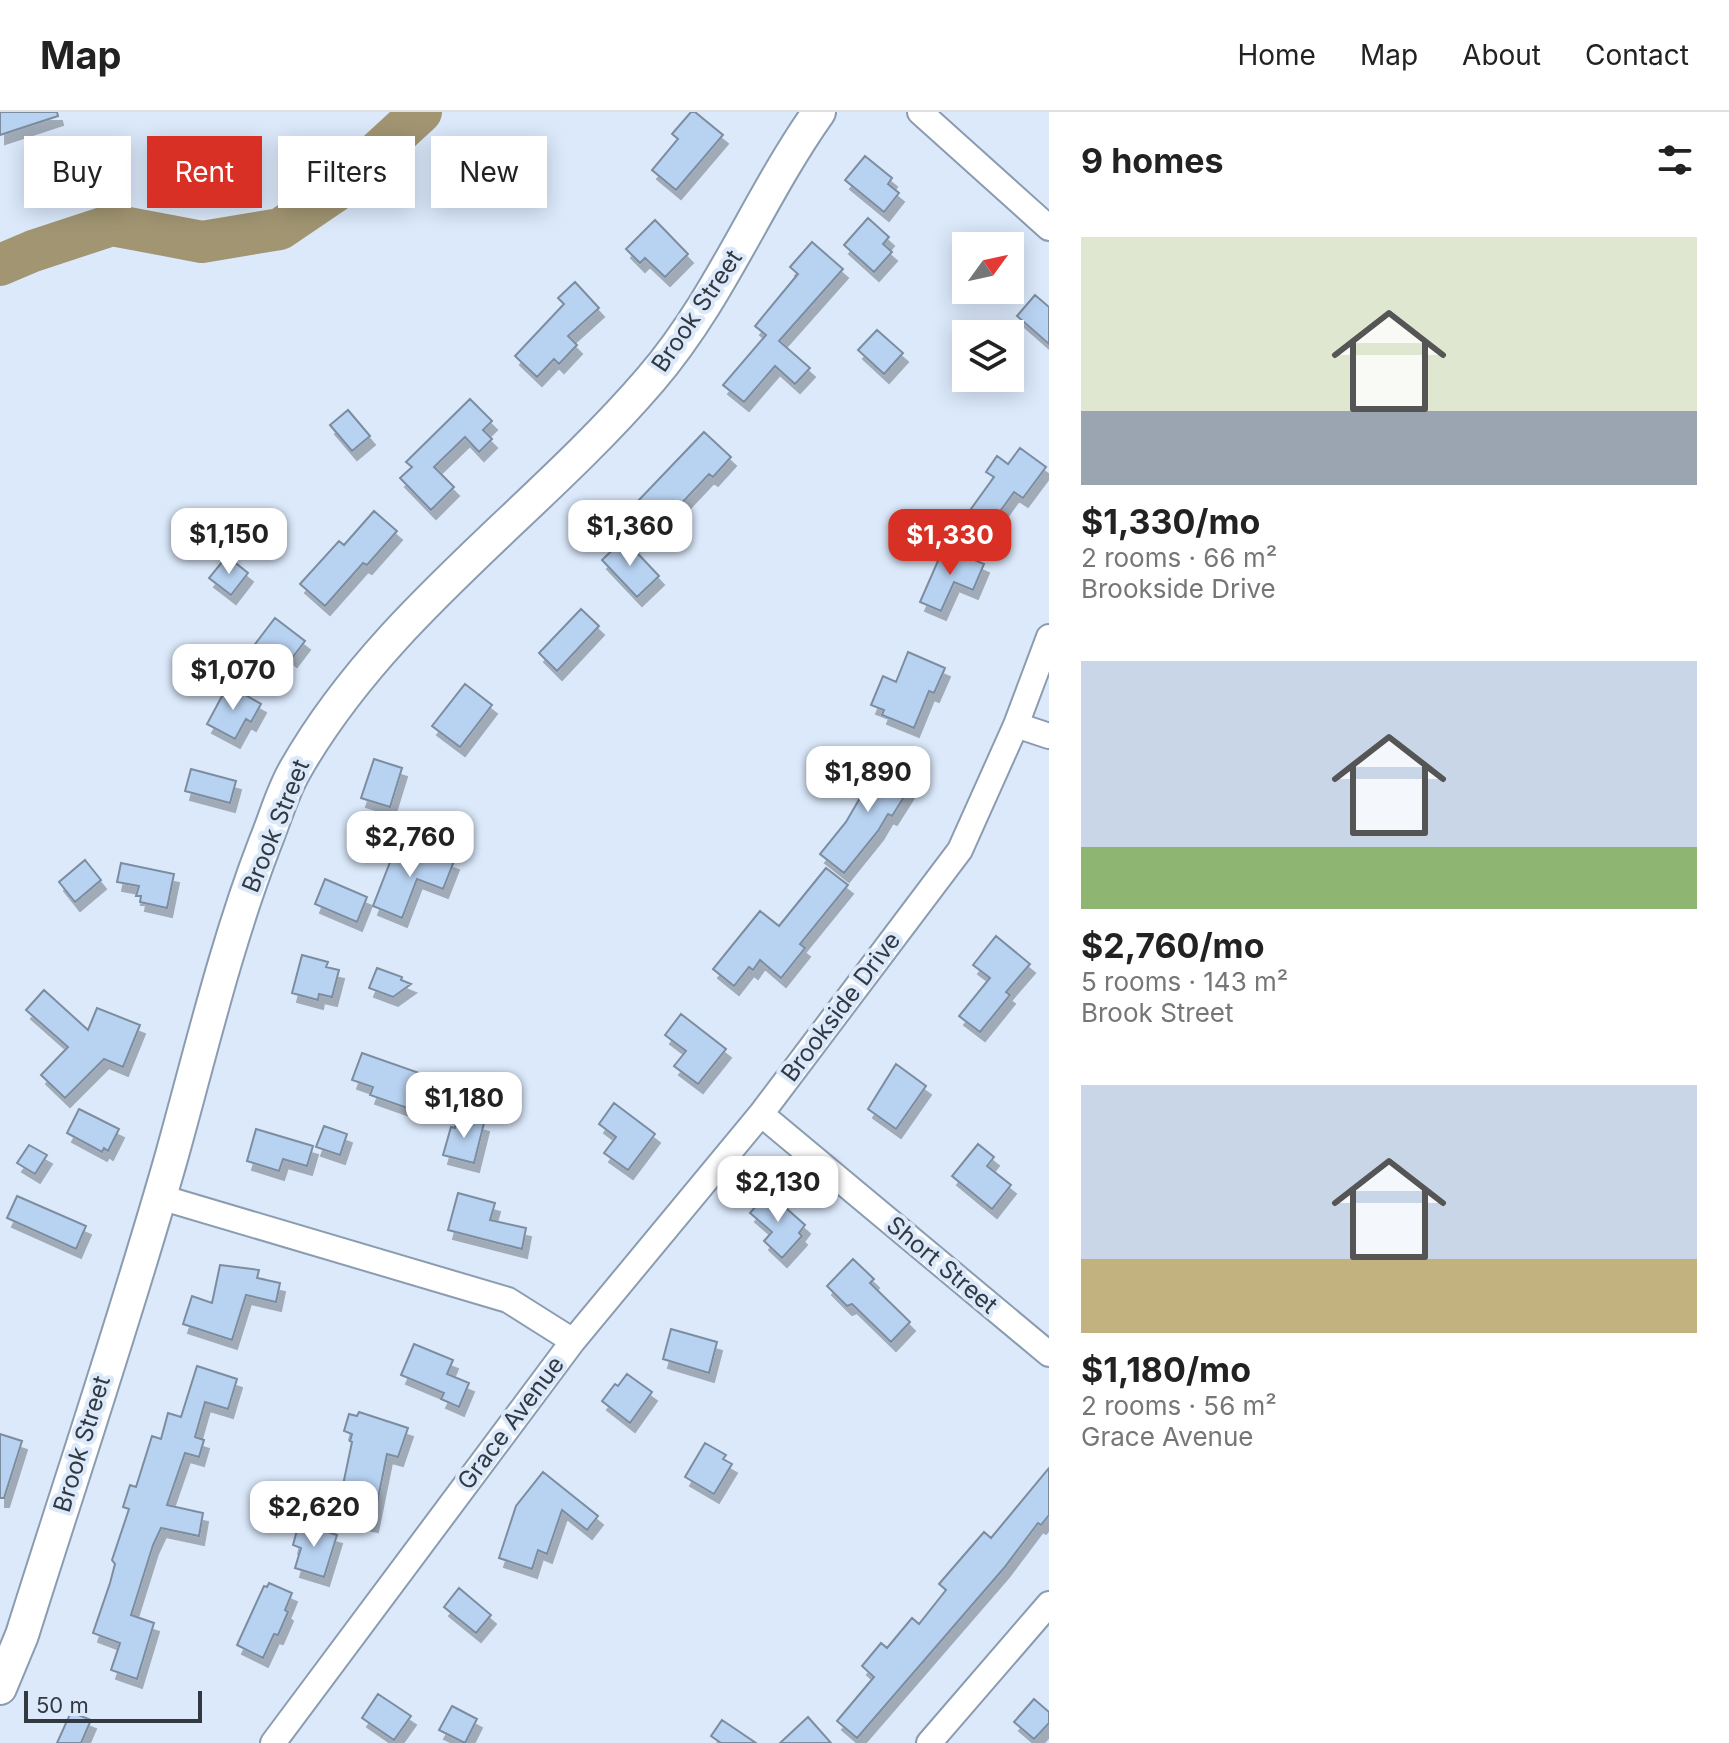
<!DOCTYPE html>
<html lang="en">
<head>
<meta charset="utf-8">
<style>
	:root { --surface:#fff; --page:#f2f2f2; --text:#222; --muted:#767676; --line:#e0e0e0; --accent:#d93025 }
	body { margin:0; font-family:Inter,sans-serif; background:var(--page); color:var(--text); height:100vh; display:flex; flex-direction:column; font-size:30px; white-space:nowrap }
	* { box-sizing:border-box; margin:0 }
	p { font-size:26px; color:var(--muted) }
	.icon { flex:none; width:44px; height:44px; fill:none; stroke:currentColor; stroke-width:2; stroke-linecap:round; stroke-linejoin:round }
	.map { position:relative; flex:1; overflow:hidden }
	.details { display:flex; flex-direction:column; background:var(--surface); width:680px }
	.details>* { flex:none }
	.top-card { position:absolute; left:24px; top:24px; width:760px; height:72px; display:flex; gap:16px }
	.needle { width:52px; rotate:57deg }
	.buttons { position:absolute; left:952px; top:120px; display:grid; gap:16px }
	.buttons a { display:grid; place-items:center; width:72px; height:72px; border-radius:0px; background:var(--surface); box-shadow:0 4px 20px #0003; font-size:40px }
	.scale { position:absolute; left:24px; bottom:20px; width:178px; box-sizing:border-box; padding-left:8px; border:4px solid #323941; border-top:0; font-size:22px; line-height:28px; white-space:nowrap; color:#323941; -webkit-text-stroke:6px #dbe9fb; paint-order:stroke }
	.price { position:absolute; translate:-50% -68px; padding:0 18px; border-radius:16px; background:#fff; color:#222; font-size:26px; line-height:52px; filter:drop-shadow(0 2px 4px #0008) }
	.price::after { content:''; position:absolute; left:50%; top:48px; width:24px; height:18px; margin-left:-12px; background:inherit; clip-path:polygon(0 0,100% 0,50% 100%) }
	.price.selected { background:var(--accent); color:#fff }
	ul { padding:0; list-style:none }
	li { display:grid; align-content:center; gap:16px; height:424px; padding:0 32px }
	li span { display:grid; place-items:center; height:248px; border-radius:0px; color:#555 }
	li>.icon { margin-inline-start:auto }
	span .icon { width:144px; height:144px; fill:#fffc; stroke-width:1 }
	li b { font-size:34px }
	h2 { display:flex; justify-content:space-between; align-items:center; height:96px; padding:0 32px; font-size:34px }
	.tag { padding:0 28px; border-radius:0px; background:var(--surface); box-shadow:0 4px 20px #0003; font-size:28px; line-height:72px }
	.tag.selected { background:var(--accent); color:#fff }
	header { display:flex; align-items:center; gap:48px; box-sizing:border-box; height:112px; padding:0 40px; background:var(--surface); border-bottom:2px solid var(--line) }
	header strong { font-size:38px }
	nav { display:flex; gap:44px; margin-inline-start:auto; font-size:28px }
	main { display:flex; flex:1; min-height:0 }
	.map>svg:first-child { display:block }
	.lines { fill:none; stroke-linecap:round; stroke-linejoin:round }
	.river { stroke:#a19572; stroke-width:42 }
	.building { fill:#b8d2f1; stroke:#7c8da0; stroke-width:2; filter:url(#shadow) }
	.minor-casing { stroke:#8b9cb0; stroke-width:28 }
	.tertiary-casing { stroke:#8b9cb0; stroke-width:36 }
	.minor { stroke:#fff; stroke-width:24 }
	.tertiary { stroke:#fff; stroke-width:32 }
	.labels { text-anchor:middle; stroke-width:8; stroke-linejoin:round; paint-order:stroke }
	.street-label { font-size:24px; fill:#323941; stroke:#dbe9fb }
</style>
</head>
<body>
<header>
<strong>Map</strong>
<nav><a>Home</a><a>Map</a><a>About</a><a>Contact</a></nav>
</header>
<main>
<div class="map">
<svg width="1049" height="1631" viewBox="0 0 1049 1631">
	<defs>
		<filter id="shadow"><feDropShadow dx="5" dy="9" stdDeviation="0" flood-color="#0004"/></filter>
	</defs>
	<rect width="100%" height="100%" fill="#dbe9fb"/>
	<g class="lines">
		<!-- river -->
		<path class="river" d="M0 153 33 139 112 113 202 130 280 117 333 81 421 0"/>
	</g>
	<!-- building -->
	<path class="building" d="M0 0H57L58 4 0 23Z
		M691 0H695L723 23 676 78 652 58 678 27 672 22Z
		M865 44 892 66 888 72 899 81 884 100 845 68Z
		M868 106 889 125 883 132 892 140 874 160 844 133Z
		M655 108 688 142 665 165 645 146 640 151 626 137Z
		M812 130 843 157 779 229 810 256 795 272 775 254 744 290 723 273 766 223 755 214 798 162 790 155Z
		M575 170 599 196 568 224 577 233 559 252 554 247 537 265 515 244 564 192 558 186Z
		M1035 183 1049 195V232L1017 204Z
		M877 218 903 241 884 262 858 238Z
		M470 287 492 309 483 318 492 327 479 340 465 325 434 355 454 375 431 398 400 366 412 355 406 350Z
		M348 298 370 324 352 339 330 313Z
		M704 320 731 345 713 365 709 362 661 413 637 390Z
		M1020 336 1046 355 1023 386 1014 380 988 416 968 401 994 365 986 360 997 344 1008 352Z
		M374 399 397 419 367 453 363 451 325 494 300 472 339 429 344 433Z
		M624 427 659 464 637 485 602 448Z
		M944 435 984 452 973 478 954 470 941 499 920 490Z
		M227 444 248 461 231 483 209 466Z
		M581 497 599 514 557 559 539 541Z
		M275 506 305 529 292 546 287 542 273 559 249 540Z
		M908 540 945 556 934 581 929 579 914 616 882 603 884 598 871 593 883 564 896 570Z
		M465 572 492 593 460 635 432 614Z
		M228 573 261 592 251 610 246 607 235 627 207 612Z
		M885 643 909 657 900 672 909 677 892 704 888 702 878 719 844 761 820 742 846 710Z
		M374 647 402 656 390 695 361 686Z
		M191 657 236 669 230 691 185 679Z
		M415 735 454 749 443 777 417 767 402 806 373 794 394 740 411 746Z
		M85 748 101 768 75 790 59 770Z
		M121 751 174 762 167 796 140 790 141 784H136L139 774 117 770Z
		M826 756 848 773 800 832 805 836 781 866 760 848 753 858 749 855 734 874 713 857 760 799 779 814Z
		M325 767 367 785 357 810 315 792Z
		M996 824 1030 852 1006 880 1010 883 980 920 959 904 990 866 973 853Z
		M302 843 328 850 326 855 339 858 332 885 319 882 318 888 292 881Z
		M377 856 402 865 401 868 411 872 393 885 369 876Z
		M44 878 88 918 97 896 140 913 123 955 104 947 65 986 41 963 68 935 26 898Z
		M681 902 726 937 698 972 674 954 686 939 665 923Z
		M362 941 425 963 413 998 370 983 373 975 352 968Z
		M896 952 926 974 896 1017 868 997Z
		M614 991 655 1022 628 1058 604 1041 616 1025 599 1012Z
		M79 997 119 1017 108 1039 104 1036 102 1040 67 1021Z
		M458 1004 484 1011 474 1051 443 1043 451 1015 455 1016Z
		M324 1014 347 1022 340 1043 316 1035Z
		M256 1017 313 1034 307 1054 283 1047 279 1059 247 1049Z
		M978 1032 994 1045 987 1054 1011 1073 992 1097 952 1064Z
		M29 1033 47 1043 35 1062 17 1051Z
		M768 1080 805 1113 799 1121 802 1124 782 1146 764 1129 772 1120 750 1101Z
		M458 1081 495 1091 490 1108 526 1116 522 1137 448 1118Z
		M17 1084 86 1114 76 1137 7 1106Z
		M853 1147 874 1167 870 1171 910 1210 891 1230 852 1192 847 1194 827 1174Z
		M220 1153 259 1158 257 1166 280 1171 276 1190 246 1183 232 1228 183 1212 192 1184 212 1191Z
		M671 1217 717 1230 709 1261 663 1247Z
		M414 1232 453 1248 447 1262 469 1271 459 1295 441 1287 444 1281 401 1263Z
		M197 1254 237 1267 228 1297 205 1290 195 1325 204 1328 199 1345 185 1341 167 1393 203 1401 199 1424 161 1416 153 1433 131 1503 154 1511 137 1567 111 1558 120 1531 93 1521 110 1471 115 1452 112 1448 129 1397 123 1395 130 1373 136 1375 152 1324 161 1327 168 1301 181 1305Z
		M627 1262 652 1280 630 1311 602 1289 615 1272 618 1274Z
		M359 1300 408 1316 398 1345 387 1342 373 1411 329 1402 336 1371 343 1373 352 1330 350 1329 352 1322 344 1319 349 1302 357 1304Z
		M0 1322 22 1329 4 1386H0Z
		M705 1331 726 1343 723 1347 732 1352 714 1382 685 1365Z
		M1049 1356V1403L1041 1413 1038 1411 1004 1456 857 1626 837 1609 874 1565 862 1554 881 1531 887 1536 912 1506 919 1512 946 1478 939 1472 984 1420 991 1426Z
		M543 1360 598 1404 587 1418 562 1398 547 1442 538 1438 532 1457 499 1446 516 1394Z
		M299 1411 337 1423 324 1465 295 1456 301 1436 293 1433Z
		M269 1471 292 1481 285 1498 288 1500 278 1523 274 1522 263 1546 237 1533 264 1474 267 1475Z
		M459 1476 491 1503 476 1521 444 1495Z
		M378 1582 411 1604 394 1628 362 1606Z
		M1034 1587 1049 1600V1611L1034 1627 1014 1610Z
		M452 1594 477 1607 465 1631 439 1618Z
		M71 1600 91 1608 81 1631H57Z
		M808 1605 831 1631H780Z
		M722 1608 756 1631H721L711 1624Z"/>
	<g class="lines">
		<defs>
			<path id="minor" d="M920 0 1049 116
				M1016 613 1049 624
				M761 1002 1049 1242
				M160 1085 508 1188 573 1229
				M273 1631 573 1229 761 1002 960 738 1016 613 1049 525
				M929 1631 1049 1492"/>
			<path id="tertiary" d="M0 1576 22 1523C72 1364 126 1205 172 1043 201 939 226 832 265 731 275 707 282 680 295 658 383 503 536 401 650 268 720 187 758 86 819 0"/>
		</defs>
		<!-- minor casing -->
		<use href="#minor" class="minor-casing"/>
		<!-- tertiary casing -->
		<use href="#tertiary" class="tertiary-casing"/>
		<!-- minor -->
		<use href="#minor" class="minor"/>
		<!-- tertiary -->
		<use href="#tertiary" class="tertiary"/>
	</g>
	<g class="labels">
		<!-- street labels -->
		<g class="street-label">
			<text transform="translate(697 199) rotate(-56)" y="8">Brook Street</text>
			<text transform="translate(276 714) rotate(-68)" y="8">Brook Street</text>
			<text transform="translate(841 895) rotate(-53)" y="8">Brookside Drive</text>
			<text transform="translate(942 1153) rotate(40)" y="8">Short Street</text>
			<text transform="translate(511 1311) rotate(-53)" y="8">Grace Avenue</text>
			<text transform="translate(82 1332) rotate(-73)" y="8">Brook Street</text>
		</g>
	</g>
</svg>
<div class="buttons">
<a><svg class="needle" viewBox="-14 -14 28 28"><path d="M0-13l5 13h-10z" fill="#e53935"/><path d="M0 13l5-13h-10z" fill="#767676"/></svg></a>
<a><svg class="icon" aria-label="layers" viewBox="0 0 24 24"><path d="M12 4l9 5-9 5-9-5zM3 14l9 5 9-5"/></svg></a>
</div>
<div class="scale">50 m</div>
<b class="price" style="left:630px;top:456px">$1,360</b>
<b class="price" style="left:229px;top:464px">$1,150</b>
<b class="price selected" style="left:950px;top:465px">$1,330</b>
<b class="price" style="left:233px;top:600px">$1,070</b>
<b class="price" style="left:868px;top:702px">$1,890</b>
<b class="price" style="left:410px;top:767px">$2,760</b>
<b class="price" style="left:464px;top:1028px">$1,180</b>
<b class="price" style="left:778px;top:1112px">$2,130</b>
<b class="price" style="left:314px;top:1437px">$2,620</b>
<div class="top-card">
<a class="tag">Buy</a>
<a class="tag selected">Rent</a>
<a class="tag">Filters</a>
<a class="tag">New</a>
</div>
</div>
<section class="details">
<h2>9 homes<svg class="icon" aria-label="filters" viewBox="0 0 24 24"><path d="M4 7h16M4 17h16"/><circle cx="9" cy="7" r="2"/><circle cx="15" cy="17" r="2"/></svg></h2>
<ul>
<li><span style="background:linear-gradient(#dfe7d0 70%,#9aa5b1 0)"><svg class="icon" aria-label="home" viewBox="0 0 24 24"><path d="M3 11l9-7 9 7M6 9v11h12V9"/></svg></span><div><b>$1,330/mo</b><p>2 rooms · 66 m²</p><p>Brookside Drive</p></div></li>
<li><span style="background:linear-gradient(#c9d6e8 75%,#8fb573 0)"><svg class="icon" aria-label="home" viewBox="0 0 24 24"><path d="M3 11l9-7 9 7M6 9v11h12V9"/></svg></span><div><b>$2,760/mo</b><p>5 rooms · 143 m²</p><p>Brook Street</p></div></li>
<li><span style="background:linear-gradient(#c9d6e8 70%,#c2b280 0)"><svg class="icon" aria-label="home" viewBox="0 0 24 24"><path d="M3 11l9-7 9 7M6 9v11h12V9"/></svg></span><div><b>$1,180/mo</b><p>2 rooms · 56 m²</p><p>Grace Avenue</p></div></li>
</ul>
</section>
</main>
</body>
</html>
